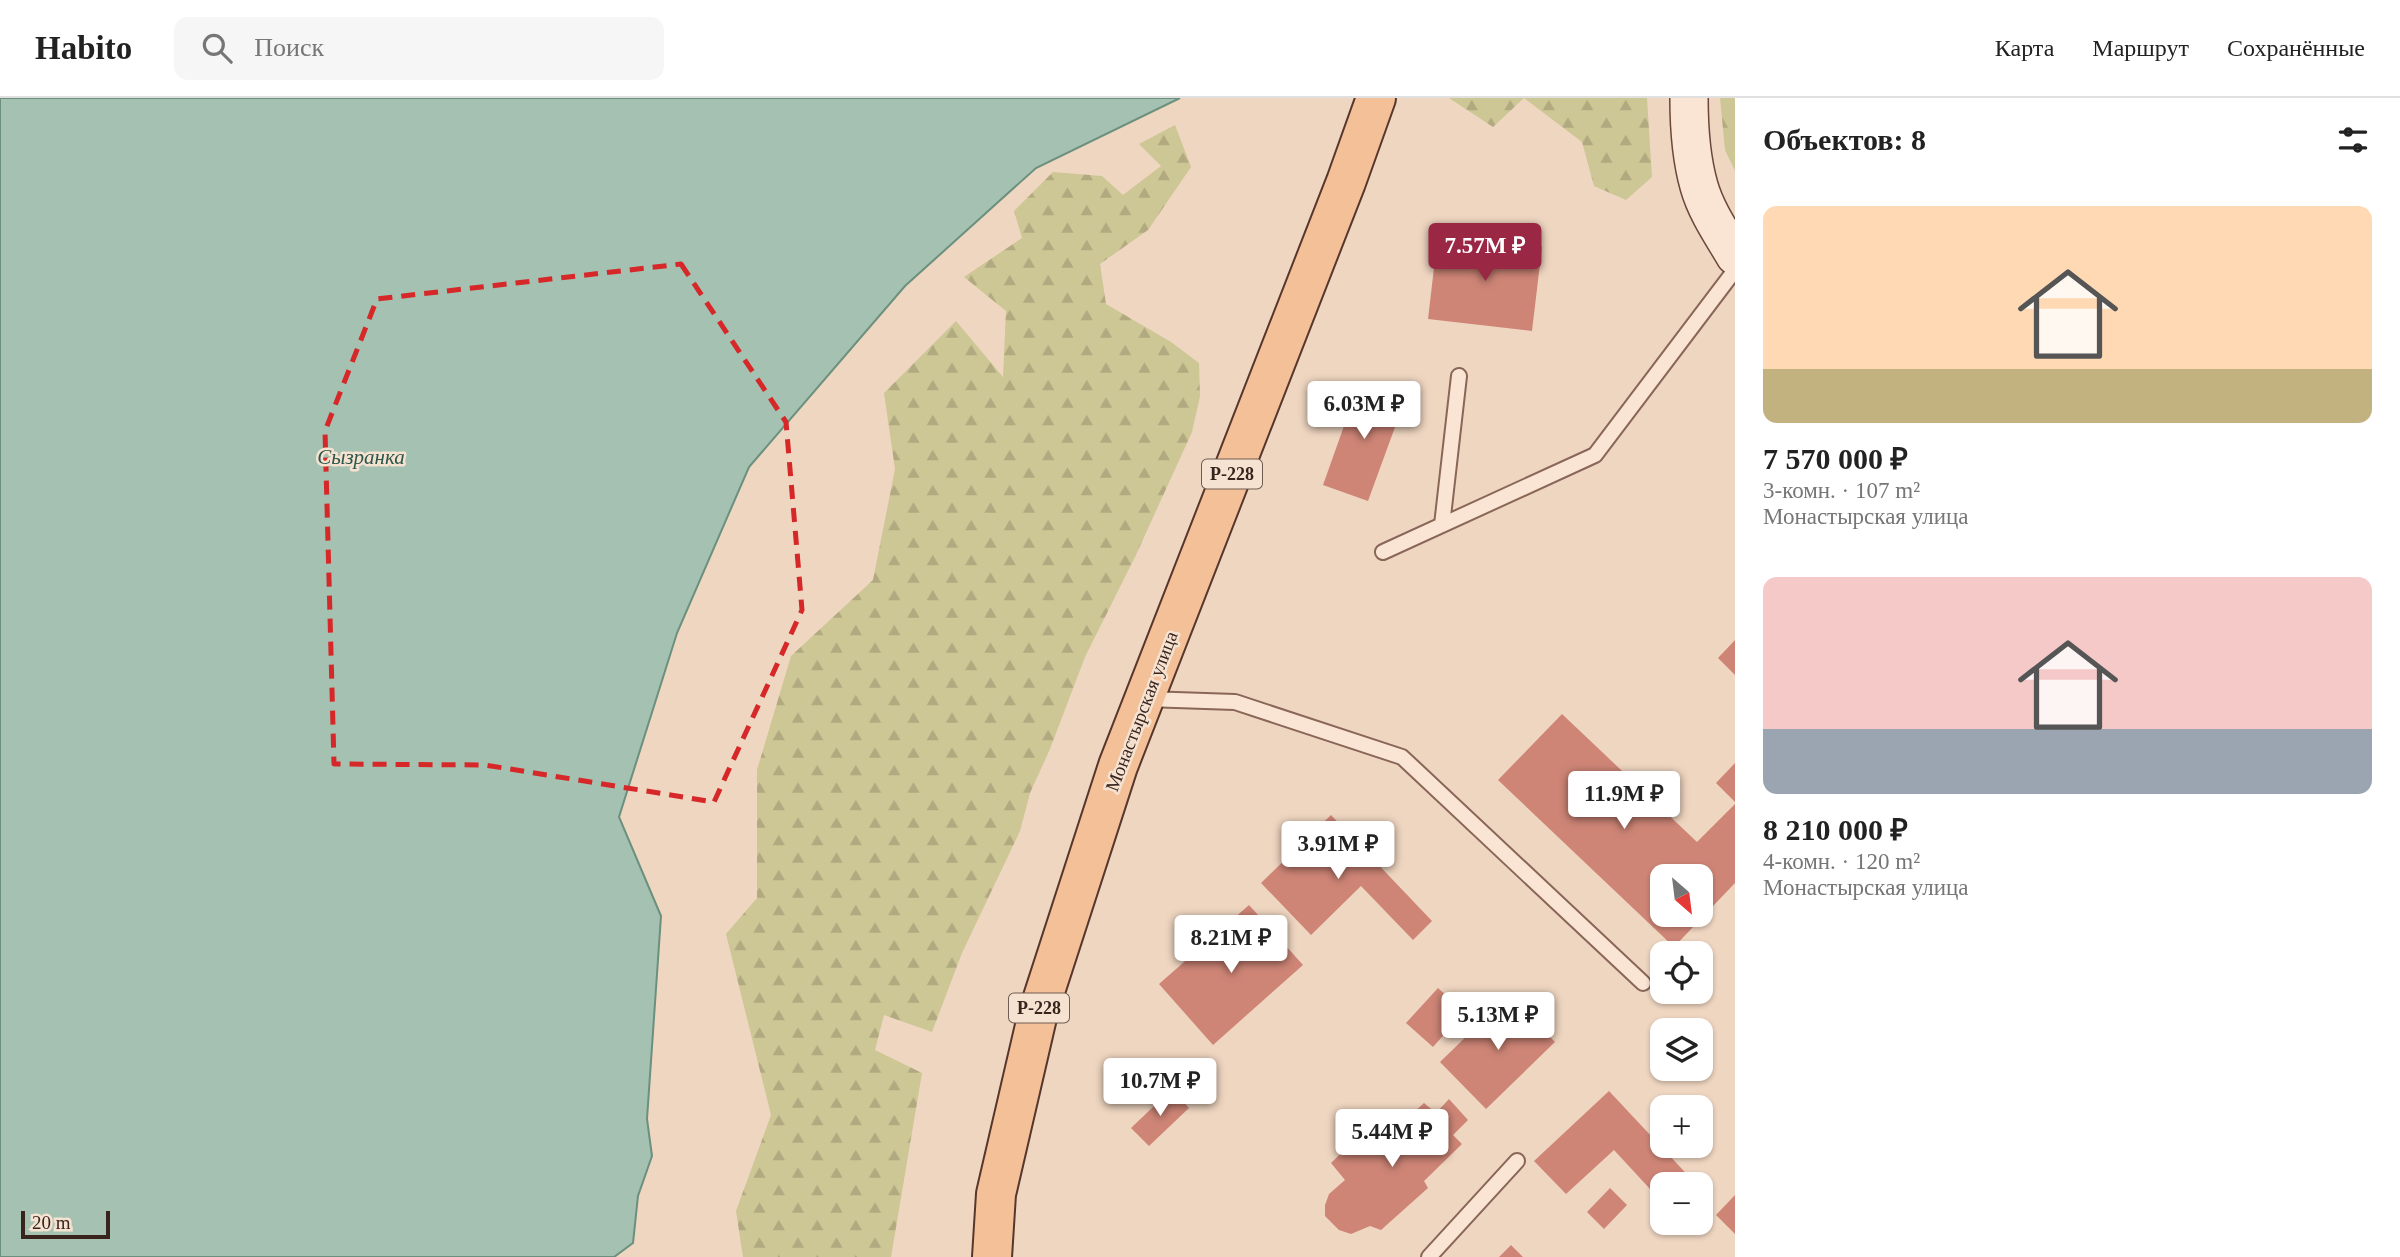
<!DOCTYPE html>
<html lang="ru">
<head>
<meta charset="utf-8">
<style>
	:root { --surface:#fff; --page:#f6f6f6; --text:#222; --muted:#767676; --line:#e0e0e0; --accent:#9a2744 }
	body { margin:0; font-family:Georgia,serif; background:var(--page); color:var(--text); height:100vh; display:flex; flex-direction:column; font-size:26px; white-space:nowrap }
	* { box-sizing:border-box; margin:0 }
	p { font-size:23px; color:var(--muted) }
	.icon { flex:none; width:38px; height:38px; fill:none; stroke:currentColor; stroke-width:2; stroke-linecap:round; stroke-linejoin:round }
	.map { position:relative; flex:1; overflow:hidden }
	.sheet { display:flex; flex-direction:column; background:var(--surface); width:665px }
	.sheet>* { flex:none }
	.needle { width:46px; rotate:152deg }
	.fabs { position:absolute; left:1650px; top:766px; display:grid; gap:14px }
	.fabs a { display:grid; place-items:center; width:63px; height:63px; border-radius:14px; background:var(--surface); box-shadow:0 2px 5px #0004; font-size:35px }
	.scale { position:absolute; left:21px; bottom:18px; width:89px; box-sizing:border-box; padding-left:7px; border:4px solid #38231d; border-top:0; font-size:19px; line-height:24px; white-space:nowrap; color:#38231d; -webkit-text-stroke:5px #f6e2d1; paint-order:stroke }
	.price { position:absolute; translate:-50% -60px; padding:0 16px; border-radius:7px; background:#fff; color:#222; font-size:23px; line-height:46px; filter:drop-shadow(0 2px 4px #0008) }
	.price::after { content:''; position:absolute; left:50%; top:42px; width:21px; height:16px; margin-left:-10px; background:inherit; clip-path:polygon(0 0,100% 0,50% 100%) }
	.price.selected { background:var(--accent); color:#fff }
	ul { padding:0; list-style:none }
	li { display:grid; align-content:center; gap:14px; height:371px; padding:0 28px }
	li span { display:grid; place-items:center; height:217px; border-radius:14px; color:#555 }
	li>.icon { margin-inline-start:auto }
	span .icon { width:126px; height:126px; fill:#fffc; stroke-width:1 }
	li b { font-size:30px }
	h2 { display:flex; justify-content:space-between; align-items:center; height:84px; padding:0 28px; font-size:30px }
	header { display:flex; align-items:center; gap:42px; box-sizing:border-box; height:98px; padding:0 35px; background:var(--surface); border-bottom:2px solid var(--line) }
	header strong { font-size:33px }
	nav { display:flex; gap:38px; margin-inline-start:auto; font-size:24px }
	.search { width:490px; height:63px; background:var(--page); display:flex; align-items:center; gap:18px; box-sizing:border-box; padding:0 24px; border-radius:14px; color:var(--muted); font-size:26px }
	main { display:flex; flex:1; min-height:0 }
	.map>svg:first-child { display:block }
	.forest { fill:url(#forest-firs) }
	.water { fill:#a4c1b1; stroke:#6b907d; stroke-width:2 }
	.building { fill:#ce8576; fill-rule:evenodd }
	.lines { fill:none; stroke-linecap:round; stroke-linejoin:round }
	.lane-casing { stroke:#896658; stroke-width:18 }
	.secondary-casing { stroke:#6b473b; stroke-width:40 }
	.primary-casing { stroke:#57362d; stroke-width:42 }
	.lane { stroke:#fae5d5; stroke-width:14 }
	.secondary { stroke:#fae5d5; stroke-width:37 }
	.primary { stroke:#f4c098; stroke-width:38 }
	.marked { fill:none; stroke:#d62828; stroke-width:5; stroke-dasharray:14 9; stroke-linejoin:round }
	.labels { text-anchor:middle; stroke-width:5; stroke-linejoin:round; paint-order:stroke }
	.shield { fill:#f6e2d1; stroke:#715c53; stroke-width:2 }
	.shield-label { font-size:18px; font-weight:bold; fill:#38231d }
	.street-label { font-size:19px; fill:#38231d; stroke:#f6e2d1 }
	.water-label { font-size:21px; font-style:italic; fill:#2c584b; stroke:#f6e2d1 }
</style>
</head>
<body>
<header>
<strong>Habito</strong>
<div class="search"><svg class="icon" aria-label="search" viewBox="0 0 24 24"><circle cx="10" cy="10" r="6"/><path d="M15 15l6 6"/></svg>Поиск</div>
<nav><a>Карта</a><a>Маршрут</a><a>Сохранённые</a></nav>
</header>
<main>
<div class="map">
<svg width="1735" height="1159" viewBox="0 0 1735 1159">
	<defs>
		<pattern id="forest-firs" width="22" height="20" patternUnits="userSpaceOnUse" patternTransform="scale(1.75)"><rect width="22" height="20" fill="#cdc695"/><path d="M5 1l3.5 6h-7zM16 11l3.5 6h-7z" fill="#b1aa80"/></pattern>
	</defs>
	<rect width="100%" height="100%" fill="#efd6c1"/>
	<!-- forest -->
	<path class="forest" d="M1449 0H1647L1652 79 1626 102 1594 88 1582 44 1524 0 1493 29Z
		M1720 0H1735V73L1725 52Z
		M1175 27 1191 69 1148 132 1100 166 1106 206 1171 244 1199 265 1200 298 1192 334 1135 459 1085 559 1050 651 1030 695 1020 733 962 855 932 934 884 917 875 952 922 975 891 1159H743L736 1113 771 1017 726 836 757 800V672L791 558 873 482 895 371 884 295 956 223 1003 279 1006 213 964 179 1022 140 1014 113 1053 74 1102 78 1123 97 1161 68 1139 46Z"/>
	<!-- water -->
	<path class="water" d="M0 0H1180L1036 70 905 188 749 369 677 535 619 719 661 818 647 1021 652 1058 638 1098 633 1145 614 1159H0Z"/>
	<!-- building -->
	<path class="building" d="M1438 136 1542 149 1532 233 1428 221Z
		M1360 283 1406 299 1368 403 1323 387Z
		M1735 542V577L1718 560Z
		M1562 616 1697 744 1735 706V785L1674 849 1498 682ZM1662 779H1701V817H1662Z
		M1735 665V704L1716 685Z
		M1331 717 1432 823 1413 842 1361 788 1311 837 1261 785Z
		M1249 807 1303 867 1213 947 1159 886Z
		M1438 890 1464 914 1433 949 1406 925Z
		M1509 897 1555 944 1486 1011 1440 964Z
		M1172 991 1189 1010 1149 1048 1131 1030Z
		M1609 993 1697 1087H1662V1104L1614 1052 1566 1096 1534 1063Z
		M1449 1001 1468 1022 1453 1037 1462 1046 1424 1083 1428 1090 1381 1132 1370 1128 1351 1136 1339 1132 1325 1118V1107L1329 1096 1345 1082 1331 1065 1367 1030 1380 1045 1424 1005 1436 1015Z
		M1610 1090 1627 1107 1604 1131 1587 1114Z
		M1735 1097V1136L1716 1117Z
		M1511 1147 1523 1159H1499Z"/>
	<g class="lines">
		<defs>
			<path id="lane" d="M1442 427 1459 278
				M1383 454 1595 357 1735 172
				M1146 601 1235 604 1402 659 1643 885
				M1429 1159 1517 1063"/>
			<path id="secondary" d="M1689 0C1689 29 1691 60 1699 88 1706 113 1722 136 1735 158"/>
			<path id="primary" d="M992 1159 996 1096 1038 915 1118 668 1346 84 1376 0"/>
		</defs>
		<!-- lane casing -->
		<use href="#lane" class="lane-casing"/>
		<!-- secondary casing -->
		<use href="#secondary" class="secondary-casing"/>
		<!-- primary casing -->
		<use href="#primary" class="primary-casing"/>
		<!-- lane -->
		<use href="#lane" class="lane"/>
		<!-- secondary -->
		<use href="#secondary" class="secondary"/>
		<!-- primary -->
		<use href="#primary" class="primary"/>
	</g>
	<!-- marked area -->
	<path class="marked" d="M681 166 786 324 802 512 714 704 485 667 334 666 325 333 377 201Z"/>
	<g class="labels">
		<!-- shield labels -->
		<g class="shield">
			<rect x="1202" y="361.5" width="60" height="29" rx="5"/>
			<rect x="1009" y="895.5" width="60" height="29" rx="5"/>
		</g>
		<g class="shield-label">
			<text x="1232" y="382">Р-228</text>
			<text x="1039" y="916">Р-228</text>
		</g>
		<!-- street labels -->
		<g class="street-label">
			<text transform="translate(1141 613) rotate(-69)" y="7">Монастырская улица</text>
		</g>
		<!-- water labels -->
		<g class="water-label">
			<text x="361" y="366">Сызранка</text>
		</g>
	</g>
</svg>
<div class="fabs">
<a><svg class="needle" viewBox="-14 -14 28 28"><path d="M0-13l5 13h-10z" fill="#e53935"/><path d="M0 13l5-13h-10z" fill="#767676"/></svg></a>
<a><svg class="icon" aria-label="locate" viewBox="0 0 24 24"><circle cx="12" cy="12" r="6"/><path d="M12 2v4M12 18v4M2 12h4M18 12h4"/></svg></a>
<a><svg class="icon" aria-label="layers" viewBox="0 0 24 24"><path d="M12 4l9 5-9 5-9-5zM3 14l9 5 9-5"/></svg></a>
<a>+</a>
<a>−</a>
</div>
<div class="scale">20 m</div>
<b class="price selected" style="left:1485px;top:185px">7.57M ₽</b>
<b class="price" style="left:1364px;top:343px">6.03M ₽</b>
<b class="price" style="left:1624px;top:733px">11.9M ₽</b>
<b class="price" style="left:1338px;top:783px">3.91M ₽</b>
<b class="price" style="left:1231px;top:877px">8.21M ₽</b>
<b class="price" style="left:1498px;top:954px">5.13M ₽</b>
<b class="price" style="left:1160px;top:1020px">10.7M ₽</b>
<b class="price" style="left:1392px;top:1071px">5.44M ₽</b>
</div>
<section class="sheet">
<h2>Объектов: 8<svg class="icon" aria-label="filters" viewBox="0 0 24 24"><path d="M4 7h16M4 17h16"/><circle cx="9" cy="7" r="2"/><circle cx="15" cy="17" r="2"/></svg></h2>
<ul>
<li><span style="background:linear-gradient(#ffd9b3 75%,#c2b280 0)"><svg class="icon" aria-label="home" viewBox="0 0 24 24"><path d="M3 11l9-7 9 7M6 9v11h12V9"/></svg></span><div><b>7 570 000 ₽</b><p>3-комн. · 107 m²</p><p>Монастырская улица</p></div></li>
<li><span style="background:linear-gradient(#f6c9c9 70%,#9aa5b1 0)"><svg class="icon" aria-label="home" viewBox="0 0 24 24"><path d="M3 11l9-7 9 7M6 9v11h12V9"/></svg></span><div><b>8 210 000 ₽</b><p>4-комн. · 120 m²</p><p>Монастырская улица</p></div></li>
</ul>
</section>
</main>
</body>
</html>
